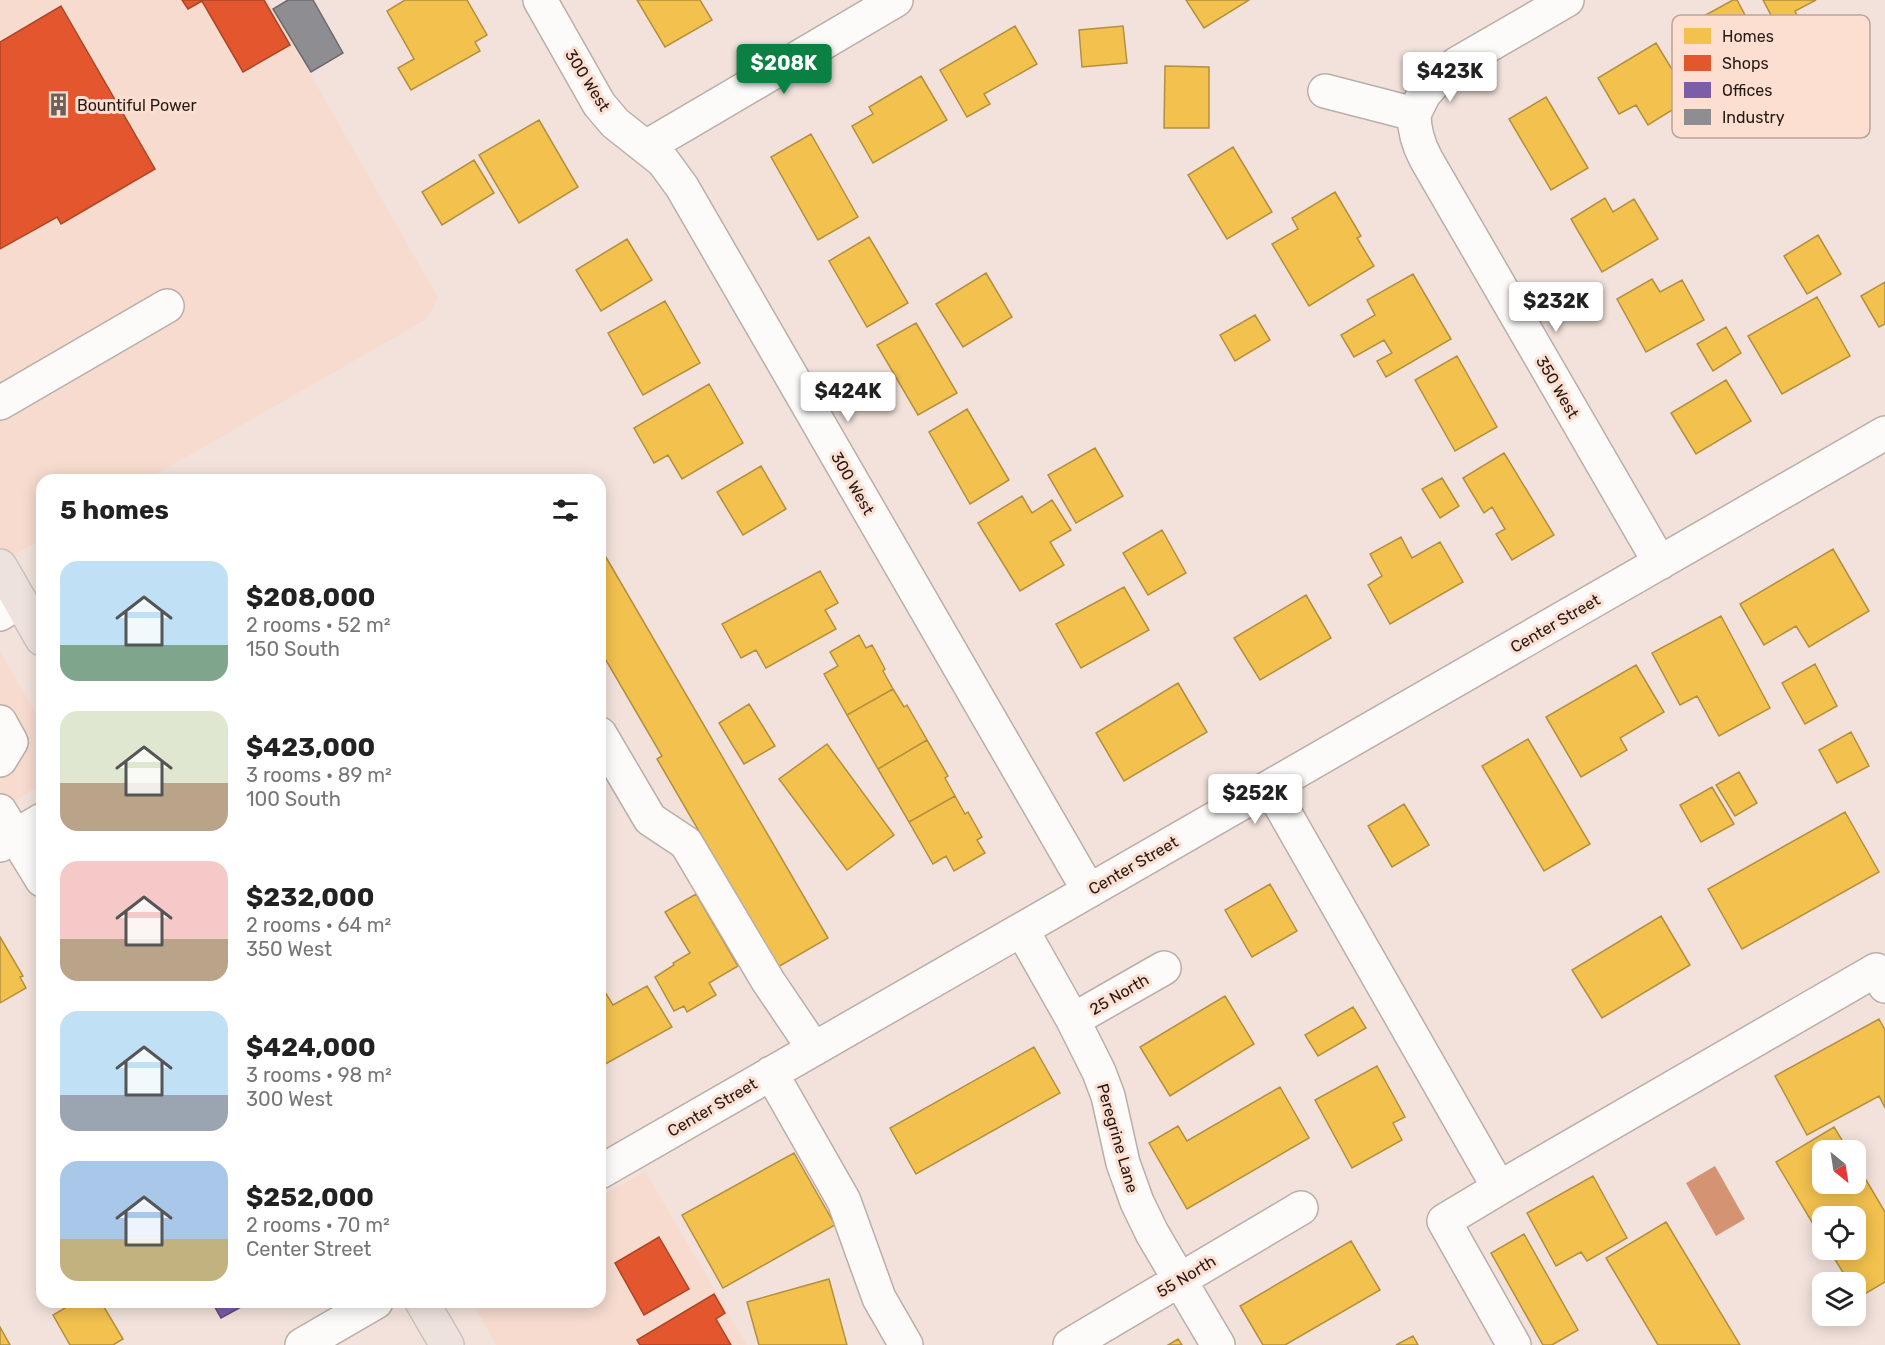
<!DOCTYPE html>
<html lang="en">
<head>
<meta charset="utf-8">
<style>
	:root { --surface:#fff; --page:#f2f2f2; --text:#222; --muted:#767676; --accent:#0b8043 }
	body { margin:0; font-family:Rubik,sans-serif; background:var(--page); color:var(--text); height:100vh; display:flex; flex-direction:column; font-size:22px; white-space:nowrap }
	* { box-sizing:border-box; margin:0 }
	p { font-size:20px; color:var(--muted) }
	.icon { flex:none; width:33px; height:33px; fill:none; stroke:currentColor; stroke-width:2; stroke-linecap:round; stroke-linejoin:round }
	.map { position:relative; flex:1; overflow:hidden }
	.side { position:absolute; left:36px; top:474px; width:570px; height:834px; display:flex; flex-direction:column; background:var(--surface); border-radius:18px; box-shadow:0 3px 15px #0003 }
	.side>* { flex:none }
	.needle { width:39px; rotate:150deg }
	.controls { position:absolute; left:1812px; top:1140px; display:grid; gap:12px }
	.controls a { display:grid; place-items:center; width:54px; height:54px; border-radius:12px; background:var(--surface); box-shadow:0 3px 15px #0003; font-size:30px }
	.price { position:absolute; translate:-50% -51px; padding:0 14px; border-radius:6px; background:#fff; color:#222; font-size:20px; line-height:39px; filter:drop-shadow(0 2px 3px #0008) }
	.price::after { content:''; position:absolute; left:50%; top:36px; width:18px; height:14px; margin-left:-9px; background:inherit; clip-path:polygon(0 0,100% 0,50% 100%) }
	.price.active { background:var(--accent); color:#fff }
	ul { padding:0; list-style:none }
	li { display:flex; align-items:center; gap:18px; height:150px; padding:0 24px }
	li span { display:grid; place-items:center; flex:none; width:168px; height:120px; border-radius:18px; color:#555 }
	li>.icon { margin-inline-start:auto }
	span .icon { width:72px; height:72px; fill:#fffc; stroke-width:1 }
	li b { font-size:26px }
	h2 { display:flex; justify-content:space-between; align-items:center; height:72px; padding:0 24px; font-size:26px }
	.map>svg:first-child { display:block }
	.built { fill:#f6dbce }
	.water { fill:#d49473 }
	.homes { fill:#f2c14e; stroke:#b48f3d; stroke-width:1.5 }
	.shops { fill:#e4572e; stroke:#ab4526; stroke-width:1.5 }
	.offices { fill:#7b5ea7; stroke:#614a7b; stroke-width:1.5 }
	.industry { fill:#8d8d92; stroke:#6e6a6c; stroke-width:1.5 }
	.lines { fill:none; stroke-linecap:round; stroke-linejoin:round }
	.minor-casing { stroke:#baaea8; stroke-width:36 }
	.major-casing { stroke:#cac2bf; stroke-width:36 }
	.minor { stroke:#fdfbfa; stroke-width:33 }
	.major { stroke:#ede2dc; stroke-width:33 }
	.labels { text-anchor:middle; stroke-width:6; stroke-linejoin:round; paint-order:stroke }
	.street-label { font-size:16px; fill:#251a15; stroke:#fcdfd1 }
	.poi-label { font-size:16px; fill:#251a15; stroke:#fcdfd1; text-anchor:start }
	.key { fill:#fcdfd1; stroke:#bca499; stroke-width:1.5 }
	.key-label { font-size:16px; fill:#251a15 }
</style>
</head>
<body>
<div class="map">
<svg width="1885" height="1345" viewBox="0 0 1885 1345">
	<rect width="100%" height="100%" fill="#f2e2db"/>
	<!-- built -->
	<path class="built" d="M0 0H268L438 298 427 319 146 480H42V539L0 563Z
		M0 652 42 724V784L0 810Z
		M645 1171 747 1345H496L472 1302H600V1197Z"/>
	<!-- water -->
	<path class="water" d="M1715 1166 1745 1219 1716 1236 1686 1183Z"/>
	<!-- homes -->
	<path class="homes" d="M405 0H467L487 35 475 42 480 51 411 90 398 68 414 59 387 11Z
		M637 0H700L712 20 665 47Z
		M1186 0H1249L1204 28Z
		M1733 0H1737L1767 56 1711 86 1680 29Z
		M1763 0H1816L1795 11 1800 21 1780 32Z
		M1015 26 1037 64 984 94 990 104 967 117 940 70Z
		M1123 26 1127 63 1082 67 1079 30Z
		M1656 43 1690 99 1648 125 1636 105 1619 114 1598 78Z
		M1165 66 1209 67V128H1164Z
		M921 76 947 120 873 163 852 126 873 114 869 107Z
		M1546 97 1588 168 1551 190 1509 119Z
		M539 120 578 187 519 223 479 155Z
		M811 134 858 217 818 240 771 157Z
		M1233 147 1272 212 1227 239 1188 175Z
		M474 160 494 193 442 225 422 192Z
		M1335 192 1361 236 1357 238 1374 266 1309 306 1272 244 1298 229 1292 218Z
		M1605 198 1613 212 1634 199 1658 239 1602 272 1571 219Z
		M1818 235 1841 274 1807 294 1784 256Z
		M869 237 908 303 867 327 829 261Z
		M627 239 652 280 601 311 576 270Z
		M986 273 1012 317 963 347 936 304Z
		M1413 274 1451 339 1386 377 1377 361 1392 353 1384 340 1354 357 1341 335 1375 315 1367 300Z
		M1652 279 1660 292 1682 280 1704 320 1646 352 1617 299Z
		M1885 282V324L1879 327 1861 296Z
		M1817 297 1850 356 1782 394 1748 336Z
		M665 301 700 363 643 395 608 333Z
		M1255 315 1270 340 1235 361 1220 335Z
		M916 323 957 393 918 415 877 345Z
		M1726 327 1741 353 1713 371 1697 344Z
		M1457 356 1497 427 1455 451 1415 380Z
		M1726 380 1751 421 1696 454 1671 413Z
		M709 384 743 443 682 479 668 455 654 463 634 428Z
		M967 409 1009 480 970 504 929 432Z
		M1095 448 1123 496 1076 523 1048 475Z
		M1504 453 1554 535 1512 560 1496 534 1505 529 1492 507 1484 513 1463 478Z
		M761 466 786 509 743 535 717 492Z
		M1442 478 1459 506 1440 518 1422 489Z
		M1022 496 1032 513 1052 500 1071 530 1050 542 1064 565 1020 591 978 523Z
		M1162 530 1186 573 1148 595 1123 553Z
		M1401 537 1412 558 1440 542 1463 582 1390 624 1368 585 1382 576 1370 554Z
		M600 547 828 938 778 967 657 759 662 756 600 650Z
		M1833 549 1869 611 1809 647 1796 626 1764 645 1740 604Z
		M820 571 838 603 825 610 836 629 766 668 756 650 741 658 722 624Z
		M1124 587 1149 630 1081 668 1056 624Z
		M1306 595 1331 638 1260 680 1234 638Z
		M1721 616 1770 708 1719 736 1697 696 1680 705 1652 653Z
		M859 635 866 648 872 645 885 669 883 671 893 689 847 715 824 674 838 666 830 652Z
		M1815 664 1837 706 1805 724 1782 683Z
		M1636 665 1664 712 1620 738 1627 750 1581 777 1546 717Z
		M1178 683 1207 732 1124 781 1096 733Z
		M893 689 904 707 907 705 927 740 878 769 847 715Z
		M749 704 775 746 744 764 719 723Z
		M1851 732 1869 766 1837 783 1819 750Z
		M1528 739 1590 844 1544 871 1482 766Z
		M927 740 948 776 945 778 955 796 909 822 878 769Z
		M827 744 894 835 847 870 779 779Z
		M1739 772 1757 803 1735 816 1716 785Z
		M1712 787 1734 824 1701 842 1680 805Z
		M955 796 965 814 968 812 982 837 977 840 985 853 954 871 946 856 933 864 909 822Z
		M1404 804 1429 845 1392 867 1368 826Z
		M1845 812 1879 872 1742 949 1708 889Z
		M1270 884 1297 931 1252 957 1225 910Z
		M696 894 738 966 709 983 716 995 687 1012 684 1006 674 1011 655 977 674 965 673 963 690 953 665 912Z
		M1661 916 1690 965 1602 1018 1572 970Z
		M0 937 23 976 20 977 26 988 0 1003Z
		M647 986 672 1027 600 1067V995L605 992 613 1005Z
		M1225 996 1254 1044 1170 1096 1140 1047Z
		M1353 1007 1366 1028 1318 1056 1305 1035Z
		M1879 1019 1885 1030V1108L1879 1096 1807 1135 1775 1076Z
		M1034 1047 1060 1093 916 1174 890 1128Z
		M1377 1066 1405 1117 1393 1123 1402 1140 1352 1168 1315 1100Z
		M1280 1087 1309 1138 1187 1209 1149 1143 1178 1126 1187 1141Z
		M1834 1127 1848 1150H1822V1184H1856V1163L1885 1212V1282L1858 1298 1856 1294V1282H1849L1829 1250H1856V1216H1822V1239L1776 1162Z
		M794 1153 835 1225 723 1288 682 1215Z
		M1593 1176 1627 1238 1587 1261 1581 1252 1556 1266 1527 1213Z
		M1666 1222 1740 1345H1658L1606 1258Z
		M1524 1234 1578 1330 1552 1345H1543L1491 1253Z
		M1351 1241 1380 1290 1285 1345H1263L1240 1306Z
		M829 1279 847 1345H759L747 1302Z
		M75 1302H101L123 1339 113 1345H70L53 1315Z
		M0 1327 10 1345H0Z
		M1413 1336 1418 1345H1396Z
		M1178 1339 1182 1345H1168Z"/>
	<!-- shops -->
	<path class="shops" d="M182 0H264L290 45 243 72 202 1 188 9Z
		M61 6 155 169 61 224 57 217 0 249V42Z
		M659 1237 689 1289 644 1315 615 1263Z
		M714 1294 725 1313 716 1319 731 1345H640L637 1340Z"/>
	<!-- offices -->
	<path class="offices" d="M212 1302H250L221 1318Z"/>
	<!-- industry -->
	<path class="industry" d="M288 0H313L343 53 311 72 273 9Z"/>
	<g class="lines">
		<defs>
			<path id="minor" d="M540 0 599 104 615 123 663 161 682 187 1089 891
				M1325 91 1414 114 1424 94 1439 77 1458 63 1567 0
				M1414 114C1414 131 1418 144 1426 159L1660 563
				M646 147 896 0
				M0 403 167 306
				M0 614 20 601
				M0 722 11 742 0 760
				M600 734 650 819 686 843 768 981 814 1049
				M1270 787 1499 1188 1876 970 1885 986
				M0 811 42 880
				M0 845 42 820
				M1022 930 1073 1020 1099 1072 1108 1096 1123 1163 1137 1202 1152 1233 1218 1345
				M1073 1020 1164 968
				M771 1073 844 1201 879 1298 906 1345
				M600 1172 1885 433
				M1499 1188 1444 1221 1514 1345
				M302 1345 376 1302
				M1070 1345 1301 1208"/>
			<path id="major" d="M0 566 42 639
				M422 1302 447 1345"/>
		</defs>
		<!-- minor casing -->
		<use href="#minor" class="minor-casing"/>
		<!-- major casing -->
		<use href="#major" class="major-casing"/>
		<!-- minor -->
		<use href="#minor" class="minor"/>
		<!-- major -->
		<use href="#major" class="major"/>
	</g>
	<!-- icons -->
	<defs>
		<symbol id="building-bare" viewBox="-9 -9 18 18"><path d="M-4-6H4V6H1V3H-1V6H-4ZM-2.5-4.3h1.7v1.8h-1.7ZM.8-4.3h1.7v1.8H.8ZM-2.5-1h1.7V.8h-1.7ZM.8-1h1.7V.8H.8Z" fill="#6d605a" stroke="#fcdfd1" stroke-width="2.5" paint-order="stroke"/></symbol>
	</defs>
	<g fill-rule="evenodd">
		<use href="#building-bare" x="42" y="88" width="33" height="33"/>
	</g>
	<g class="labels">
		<!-- street labels -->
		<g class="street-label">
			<text transform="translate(588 80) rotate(58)" y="6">300 West</text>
			<text transform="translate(1558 387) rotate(60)" y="6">350 West</text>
			<text transform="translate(853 483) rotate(60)" y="6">300 West</text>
			<text transform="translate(1555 623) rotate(-30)" y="6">Center Street</text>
			<text transform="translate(1133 865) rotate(-30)" y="6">Center Street</text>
			<text transform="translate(1119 994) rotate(-30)" y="6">25 North</text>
			<text transform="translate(712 1107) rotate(-30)" y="6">Center Street</text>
			<text transform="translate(1118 1138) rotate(74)" y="6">Peregrine Lane</text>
			<text transform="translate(1186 1276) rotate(-31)" y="6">55 North</text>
		</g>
		<!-- poi labels -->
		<g class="poi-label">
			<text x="77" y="111">Bountiful Power</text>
		</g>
	</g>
	<!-- legend -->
	<rect x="1672" y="15" width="198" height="123" rx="9" class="key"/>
	<rect x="1684" y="28" width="27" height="16" fill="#f2c14e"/>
	<rect x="1684" y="55" width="27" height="16" fill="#e4572e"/>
	<rect x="1684" y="82" width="27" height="16" fill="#7b5ea7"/>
	<rect x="1684" y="109" width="27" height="16" fill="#8d8d92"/>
	<g class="key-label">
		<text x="1722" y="42">Homes</text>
		<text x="1722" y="69">Shops</text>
		<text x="1722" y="96">Offices</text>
		<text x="1722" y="123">Industry</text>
	</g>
</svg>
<div class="controls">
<a><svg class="needle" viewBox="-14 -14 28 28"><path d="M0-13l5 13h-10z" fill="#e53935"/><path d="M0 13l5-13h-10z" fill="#767676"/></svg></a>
<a><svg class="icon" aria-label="locate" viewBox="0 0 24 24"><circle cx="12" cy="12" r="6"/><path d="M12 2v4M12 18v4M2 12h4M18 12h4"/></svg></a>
<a><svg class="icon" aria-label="layers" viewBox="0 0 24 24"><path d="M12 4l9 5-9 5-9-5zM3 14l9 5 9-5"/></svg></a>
</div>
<b class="price active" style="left:784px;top:95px">$208K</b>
<b class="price" style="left:1450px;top:103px">$423K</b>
<b class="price" style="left:1556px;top:333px">$232K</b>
<b class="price" style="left:848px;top:423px">$424K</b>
<b class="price" style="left:1255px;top:825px">$252K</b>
<section class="side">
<h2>5 homes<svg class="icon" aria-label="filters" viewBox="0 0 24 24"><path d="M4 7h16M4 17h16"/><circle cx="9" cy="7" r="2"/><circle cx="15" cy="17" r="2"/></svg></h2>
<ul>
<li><span style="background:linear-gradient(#bfe0f5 70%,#7fa58c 0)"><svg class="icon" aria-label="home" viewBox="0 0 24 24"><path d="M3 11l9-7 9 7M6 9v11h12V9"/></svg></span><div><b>$208,000</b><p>2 rooms · 52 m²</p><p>150 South</p></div></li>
<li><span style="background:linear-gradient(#dfe7d0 60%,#b9a48a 0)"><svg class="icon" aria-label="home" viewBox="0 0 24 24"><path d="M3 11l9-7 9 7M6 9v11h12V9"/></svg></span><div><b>$423,000</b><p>3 rooms · 89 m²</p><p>100 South</p></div></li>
<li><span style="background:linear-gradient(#f6c9c9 65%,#b9a48a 0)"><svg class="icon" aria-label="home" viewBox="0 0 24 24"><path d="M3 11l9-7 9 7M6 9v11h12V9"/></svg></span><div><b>$232,000</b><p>2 rooms · 64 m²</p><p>350 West</p></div></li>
<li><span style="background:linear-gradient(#bfe0f5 70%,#9aa5b1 0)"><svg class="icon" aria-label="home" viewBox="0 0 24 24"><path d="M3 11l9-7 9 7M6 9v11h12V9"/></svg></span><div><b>$424,000</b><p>3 rooms · 98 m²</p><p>300 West</p></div></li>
<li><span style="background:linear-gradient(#a9c7e8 65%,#c2b280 0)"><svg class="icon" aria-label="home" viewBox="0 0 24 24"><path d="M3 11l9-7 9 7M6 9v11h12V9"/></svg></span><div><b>$252,000</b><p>2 rooms · 70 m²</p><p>Center Street</p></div></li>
</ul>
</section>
</div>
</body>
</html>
